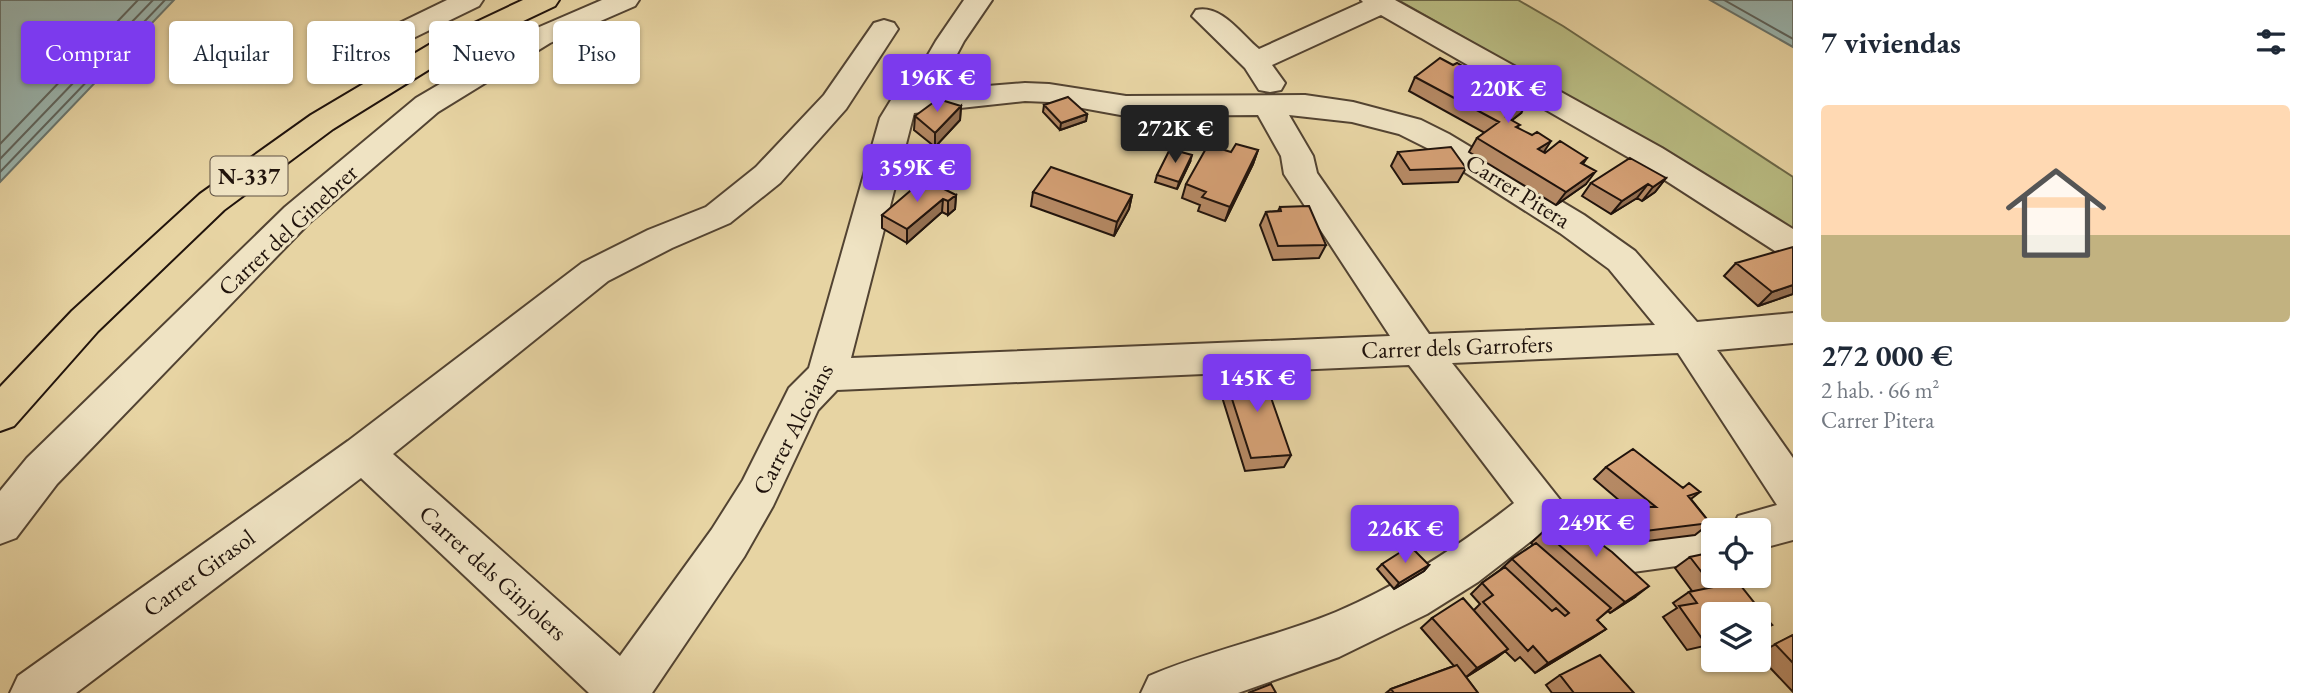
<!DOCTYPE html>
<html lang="es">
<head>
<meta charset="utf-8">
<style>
	:root { --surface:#fff; --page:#f6f6f7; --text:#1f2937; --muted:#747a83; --accent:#7c3aed }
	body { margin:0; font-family:"EB Garamond",serif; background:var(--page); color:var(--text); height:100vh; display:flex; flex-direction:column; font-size:26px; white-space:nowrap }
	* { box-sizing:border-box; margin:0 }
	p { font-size:23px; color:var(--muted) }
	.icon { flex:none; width:38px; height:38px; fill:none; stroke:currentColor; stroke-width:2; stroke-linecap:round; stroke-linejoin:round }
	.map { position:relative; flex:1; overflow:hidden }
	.drawer { display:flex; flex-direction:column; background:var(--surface); width:525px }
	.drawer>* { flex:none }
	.banner { position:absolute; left:21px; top:21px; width:665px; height:63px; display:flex; gap:14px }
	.buttons { position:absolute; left:1701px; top:518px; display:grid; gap:14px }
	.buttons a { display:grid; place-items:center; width:70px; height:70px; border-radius:7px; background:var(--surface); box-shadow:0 2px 5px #0004; font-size:35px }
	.price { position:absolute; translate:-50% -60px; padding:0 16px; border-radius:7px; background:var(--accent); color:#fff; font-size:23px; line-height:46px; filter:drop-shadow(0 2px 4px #0008) }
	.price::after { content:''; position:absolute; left:50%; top:42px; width:21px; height:16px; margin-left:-10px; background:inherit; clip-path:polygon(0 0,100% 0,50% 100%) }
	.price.on { background:#222; color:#fff }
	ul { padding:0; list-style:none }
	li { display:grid; align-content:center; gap:14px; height:371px; padding:0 28px }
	li span { display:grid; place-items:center; height:217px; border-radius:7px; color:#555 }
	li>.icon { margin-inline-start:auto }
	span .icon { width:126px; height:126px; fill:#fffc; stroke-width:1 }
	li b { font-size:30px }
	h2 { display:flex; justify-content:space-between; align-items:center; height:84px; padding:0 28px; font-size:30px }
	.chip { padding:0 24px; border-radius:7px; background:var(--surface); box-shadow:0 2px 5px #0004; font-size:24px; line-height:63px }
	.chip.on { background:var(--accent); color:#fff }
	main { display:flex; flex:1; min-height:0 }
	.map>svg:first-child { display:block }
	.green { fill:#b9bc83; stroke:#6c6848; stroke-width:2 }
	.water { fill:#9ab6b0; stroke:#69756e; stroke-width:2 }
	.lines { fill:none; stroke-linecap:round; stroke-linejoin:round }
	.shore { stroke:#5d645e; stroke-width:2 }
	.minor-casing { stroke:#524332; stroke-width:4 }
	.highway-casing { stroke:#20130c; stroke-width:4 }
	.minor { fill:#efe3c3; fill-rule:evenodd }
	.highway { fill:#e7d4a3; fill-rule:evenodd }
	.wall { fill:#b68a65; stroke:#20130c; stroke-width:2 }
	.shaded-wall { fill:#947052; stroke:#20130c; stroke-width:2 }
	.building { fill:#d4a075; stroke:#20130c; stroke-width:2 }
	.labels { text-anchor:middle; stroke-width:6; stroke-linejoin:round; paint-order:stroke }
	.shield { fill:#efe3c3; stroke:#5e5143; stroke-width:2 }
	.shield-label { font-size:23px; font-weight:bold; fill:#20130c }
	.street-label { font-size:24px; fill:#20130c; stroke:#efe3c3 }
</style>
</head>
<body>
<main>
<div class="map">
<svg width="1793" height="693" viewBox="0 0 1793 693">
	<rect width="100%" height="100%" fill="#e7d4a3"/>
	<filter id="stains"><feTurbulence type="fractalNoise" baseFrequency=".00286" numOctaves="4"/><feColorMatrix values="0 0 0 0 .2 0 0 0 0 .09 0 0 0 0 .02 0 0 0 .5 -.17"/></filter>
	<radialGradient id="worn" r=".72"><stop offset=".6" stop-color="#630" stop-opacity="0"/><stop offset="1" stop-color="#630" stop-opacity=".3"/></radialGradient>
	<!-- green -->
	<path class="green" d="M1398 0H1518L1563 26 1793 177V233L1648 142Z"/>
	<!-- water -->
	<path class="water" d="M0 0H174L0 182Z
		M1710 0H1793V47Z"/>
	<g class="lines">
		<!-- shore -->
		<path class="shore" d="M1724 0 1793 39
			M0 144 138 0
			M0 159 153 0
			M0 172 165 0"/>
		<defs>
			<path id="minor" d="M447 0H483L479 6 405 42 395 45 385 42 381 36 385 30Z
				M602 0H639L635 6 550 43 438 112 309 223 57 484 16 538 0 544V491L27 458 285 207 416 98 530 31Z
				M964 0H992L964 41 938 90 1025 83 1049 84 1126 96 1305 95 1353 102 1421 120 1449 134 1584 215 1635 251 1697 322 1793 313V343L1717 350 1793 458V540L1759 549V530H1732L1738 516 1777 505 1678 353 1452 363 1561 501C1585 509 1605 529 1631 531 1664 534 1695 514 1729 527L1730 530H1713V561L1633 572 1588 560 1544 531 1478 582 1427 614 1339 657 1238 693H1141L1149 676C1210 650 1275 637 1336 612 1400 585 1459 546 1514 503L1409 365 837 390 818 410 773 506 744 557 652 693H589L361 478 76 693H10L18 676 348 441 582 263 648 230 706 207 756 167 824 95 874 23 884 20 894 23 898 29 846 109 780 183 730 223 672 248 608 281 393 454 620 656 712 529 743 480 789 388 809 368 880 118 891 100 904 96 936 41ZM1025 101 1049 102 1126 116 1258 115 1281 156 1284 174 1390 336 851 358 914 113ZM1289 115 1352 122 1399 134 1427 148 1560 233 1609 269 1655 325 1429 334 1317 173 1313 156Z
				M1361 0H1395L1662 148 1793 229V259L1781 255 1640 164 1381 15 1272 65 1285 83 1281 90 1270 92 1259 90 1245 68 1192 16 1196 10C1221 4 1241 34 1259 49L1363 2Z"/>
			<path id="highway" d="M523 0H559L555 6 454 54 333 129 224 210 98 331 14 426 0 431V387L72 311 200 194 311 115 434 42Z"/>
		</defs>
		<!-- minor casing -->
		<use href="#minor" class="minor-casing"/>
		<!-- highway casing -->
		<use href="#highway" class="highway-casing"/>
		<!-- minor -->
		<use href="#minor" class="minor"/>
		<!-- highway -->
		<use href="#highway" class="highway"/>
	</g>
	<!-- wall -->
	<path class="wall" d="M1415 77 1521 113 1512 120 1518 128 1544 152 1587 158 1583 164 1586 184 1556 205 1469 152 1477 138 1485 133 1409 91Z
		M1044 105 1087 114 1086 121 1060 130 1043 112Z
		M961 106 960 120 935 147 914 130 915 116Z
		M1258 150 1253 164 1225 221 1198 211 1200 205 1182 198 1186 184 1231 152Z
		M1398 152 1466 168 1458 182 1403 184 1391 166Z
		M1190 162 1177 189 1155 182 1157 175Z
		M1666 178 1655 192 1642 201 1637 198 1611 214 1582 196 1591 183Z
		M1033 192 1132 195 1129 209 1114 236 1031 206Z
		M956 195 955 209 948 215 942 212 907 243 882 228V215Z
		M1280 207 1326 245 1319 258 1273 260 1260 225 1266 212 1278 211Z
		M1736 263 1793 294 1758 306 1724 276Z
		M1223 371 1291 455 1284 467 1245 471 1218 384Z
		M1606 467 1700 492 1691 499 1710 523 1695 535 1631 543 1606 537 1597 519 1610 507H1627L1594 479Z
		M1561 515 1635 597 1610 613 1608 611 1597 620 1606 629 1591 639 1535 673 1520 657 1515 661 1505 651 1495 659 1466 677 1478 693H1386L1391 689 1454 666 1421 628 1432 618 1474 610 1480 604 1471 594 1482 583 1500 570 1512 559 1533 545 1531 543Z
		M1690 557 1772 625 1759 633V614H1713V644L1687 650 1663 617 1677 608 1673 603 1689 592 1692 591 1675 568Z
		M1382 564 1429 565 1424 571 1394 589 1377 569Z
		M1793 635V692L1759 656V653Z
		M1560 675 1634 693H1552L1546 685Z"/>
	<!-- shaded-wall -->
	<path class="shaded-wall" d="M1529 100 1521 113 1498 131 1506 117Z
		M961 106 960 120 935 147V133Z
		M1087 114 1086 121 1060 130 1061 123Z
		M1551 141 1542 155 1538 149Z
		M1258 150 1253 164 1225 221 1230 207Z
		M1192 155 1190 162 1177 189 1179 182Z
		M1596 171 1586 184 1556 205 1566 192Z
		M1666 178 1655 192 1642 201 1653 187Z
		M1648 184 1637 198 1611 214 1622 201Z
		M956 195 955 209 948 215V201Z
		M1132 195 1129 209 1114 236 1117 222Z
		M943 199 942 212 907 243V229Z
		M1793 285V294L1758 306 1772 292Z
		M1429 565 1424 571 1394 589 1399 583Z
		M1649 586 1635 597 1610 613 1625 602Z
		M1606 629 1591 639 1535 673 1548 663Z
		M1508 649 1495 659 1465 678 1477 668Z"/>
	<!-- building -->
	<path class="building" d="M1440 58 1453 65 1457 63 1497 86 1529 100 1506 117 1520 125 1516 127 1532 135 1537 132 1551 141 1538 149 1545 153 1560 141 1587 158 1581 163 1596 171 1566 192 1477 138 1499 122 1415 77Z
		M1068 97 1087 114 1061 123 1044 105Z
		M938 99 961 106 935 133 915 116Z
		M1236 144 1258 150 1230 207 1202 197 1206 192 1186 184 1208 145 1231 152Z
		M1451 147 1466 168 1410 170 1398 152Z
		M1170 149 1192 155 1179 182 1157 175Z
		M1630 158 1666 178 1653 187 1648 184 1622 201 1591 183Z
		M1051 167 1132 195 1117 222 1033 192Z
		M924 179 956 195 948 201 943 199 907 229 882 215Z
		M1309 206 1326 245 1278 246 1266 212 1281 211 1280 207Z
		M1793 247V285L1772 292 1736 263Z
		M1261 369 1291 455 1251 458 1223 371Z
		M1633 449 1683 488 1689 483 1700 492 1688 496 1710 523 1645 531 1620 526 1610 507H1656L1606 467Z
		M1561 515 1612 552 1649 586 1625 602 1543 531Z
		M1536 543 1611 608 1597 620 1606 629 1548 663 1533 646 1528 651 1483 602 1493 595 1482 583 1505 567 1552 611 1556 608 1565 616 1569 613 1512 559Z
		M1410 546 1429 565 1399 583 1382 564Z
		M1713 552V576H1733L1772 625 1759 628V614H1713V637L1703 640 1679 606 1697 603 1689 592 1713 587 1690 557Z
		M1463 598 1508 649 1477 668 1432 618Z
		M1793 635V663L1775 644Z
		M1600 655 1634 693H1574L1560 675Z
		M1457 665 1478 693H1394L1391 689Z
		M1271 684 1276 693H1248Z"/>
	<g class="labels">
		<!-- shield labels -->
		<rect class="shield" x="210.5" y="156.5" width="77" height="39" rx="5"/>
		<g class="shield-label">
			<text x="249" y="184">N-337</text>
		</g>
		<!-- street labels -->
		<g class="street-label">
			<text transform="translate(1518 191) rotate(32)" y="8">Carrer Pitera</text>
			<text transform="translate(288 230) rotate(-43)" y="8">Carrer del Ginebrer</text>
			<text transform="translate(1457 347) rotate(-2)" y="8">Carrer dels Garrofers</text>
			<text transform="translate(793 429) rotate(-62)" y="8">Carrer Alcoians</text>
			<text transform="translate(199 573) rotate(-36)" y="8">Carrer Girasol</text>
			<text transform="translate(493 573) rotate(42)" y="8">Carrer dels Ginjolers</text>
		</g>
	</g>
	<rect width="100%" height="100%" filter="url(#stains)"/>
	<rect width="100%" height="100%" fill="url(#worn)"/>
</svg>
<div class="buttons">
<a><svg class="icon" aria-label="locate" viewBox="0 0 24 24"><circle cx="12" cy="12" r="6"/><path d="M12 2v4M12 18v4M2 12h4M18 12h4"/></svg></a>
<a><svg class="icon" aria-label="layers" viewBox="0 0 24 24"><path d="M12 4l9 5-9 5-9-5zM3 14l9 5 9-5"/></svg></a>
</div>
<b class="price" style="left:937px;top:114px">196K €</b>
<b class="price" style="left:1508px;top:125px">220K €</b>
<b class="price on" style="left:1175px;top:165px">272K €</b>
<b class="price" style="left:917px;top:204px">359K €</b>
<b class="price" style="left:1257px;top:414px">145K €</b>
<b class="price" style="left:1596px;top:559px">249K €</b>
<b class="price" style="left:1405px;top:565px">226K €</b>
<div class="banner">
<a class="chip on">Comprar</a>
<a class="chip">Alquilar</a>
<a class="chip">Filtros</a>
<a class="chip">Nuevo</a>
<a class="chip">Piso</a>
</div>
</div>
<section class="drawer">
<h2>7 viviendas<svg class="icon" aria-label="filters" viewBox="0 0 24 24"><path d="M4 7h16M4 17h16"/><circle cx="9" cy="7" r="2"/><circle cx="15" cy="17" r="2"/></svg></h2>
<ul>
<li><span style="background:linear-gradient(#ffd9b3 60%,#c2b280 0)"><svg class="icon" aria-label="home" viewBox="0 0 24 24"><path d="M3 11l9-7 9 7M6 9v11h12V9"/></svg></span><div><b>272 000 €</b><p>2 hab. · 66 m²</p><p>Carrer Pitera</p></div></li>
</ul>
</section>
</main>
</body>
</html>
